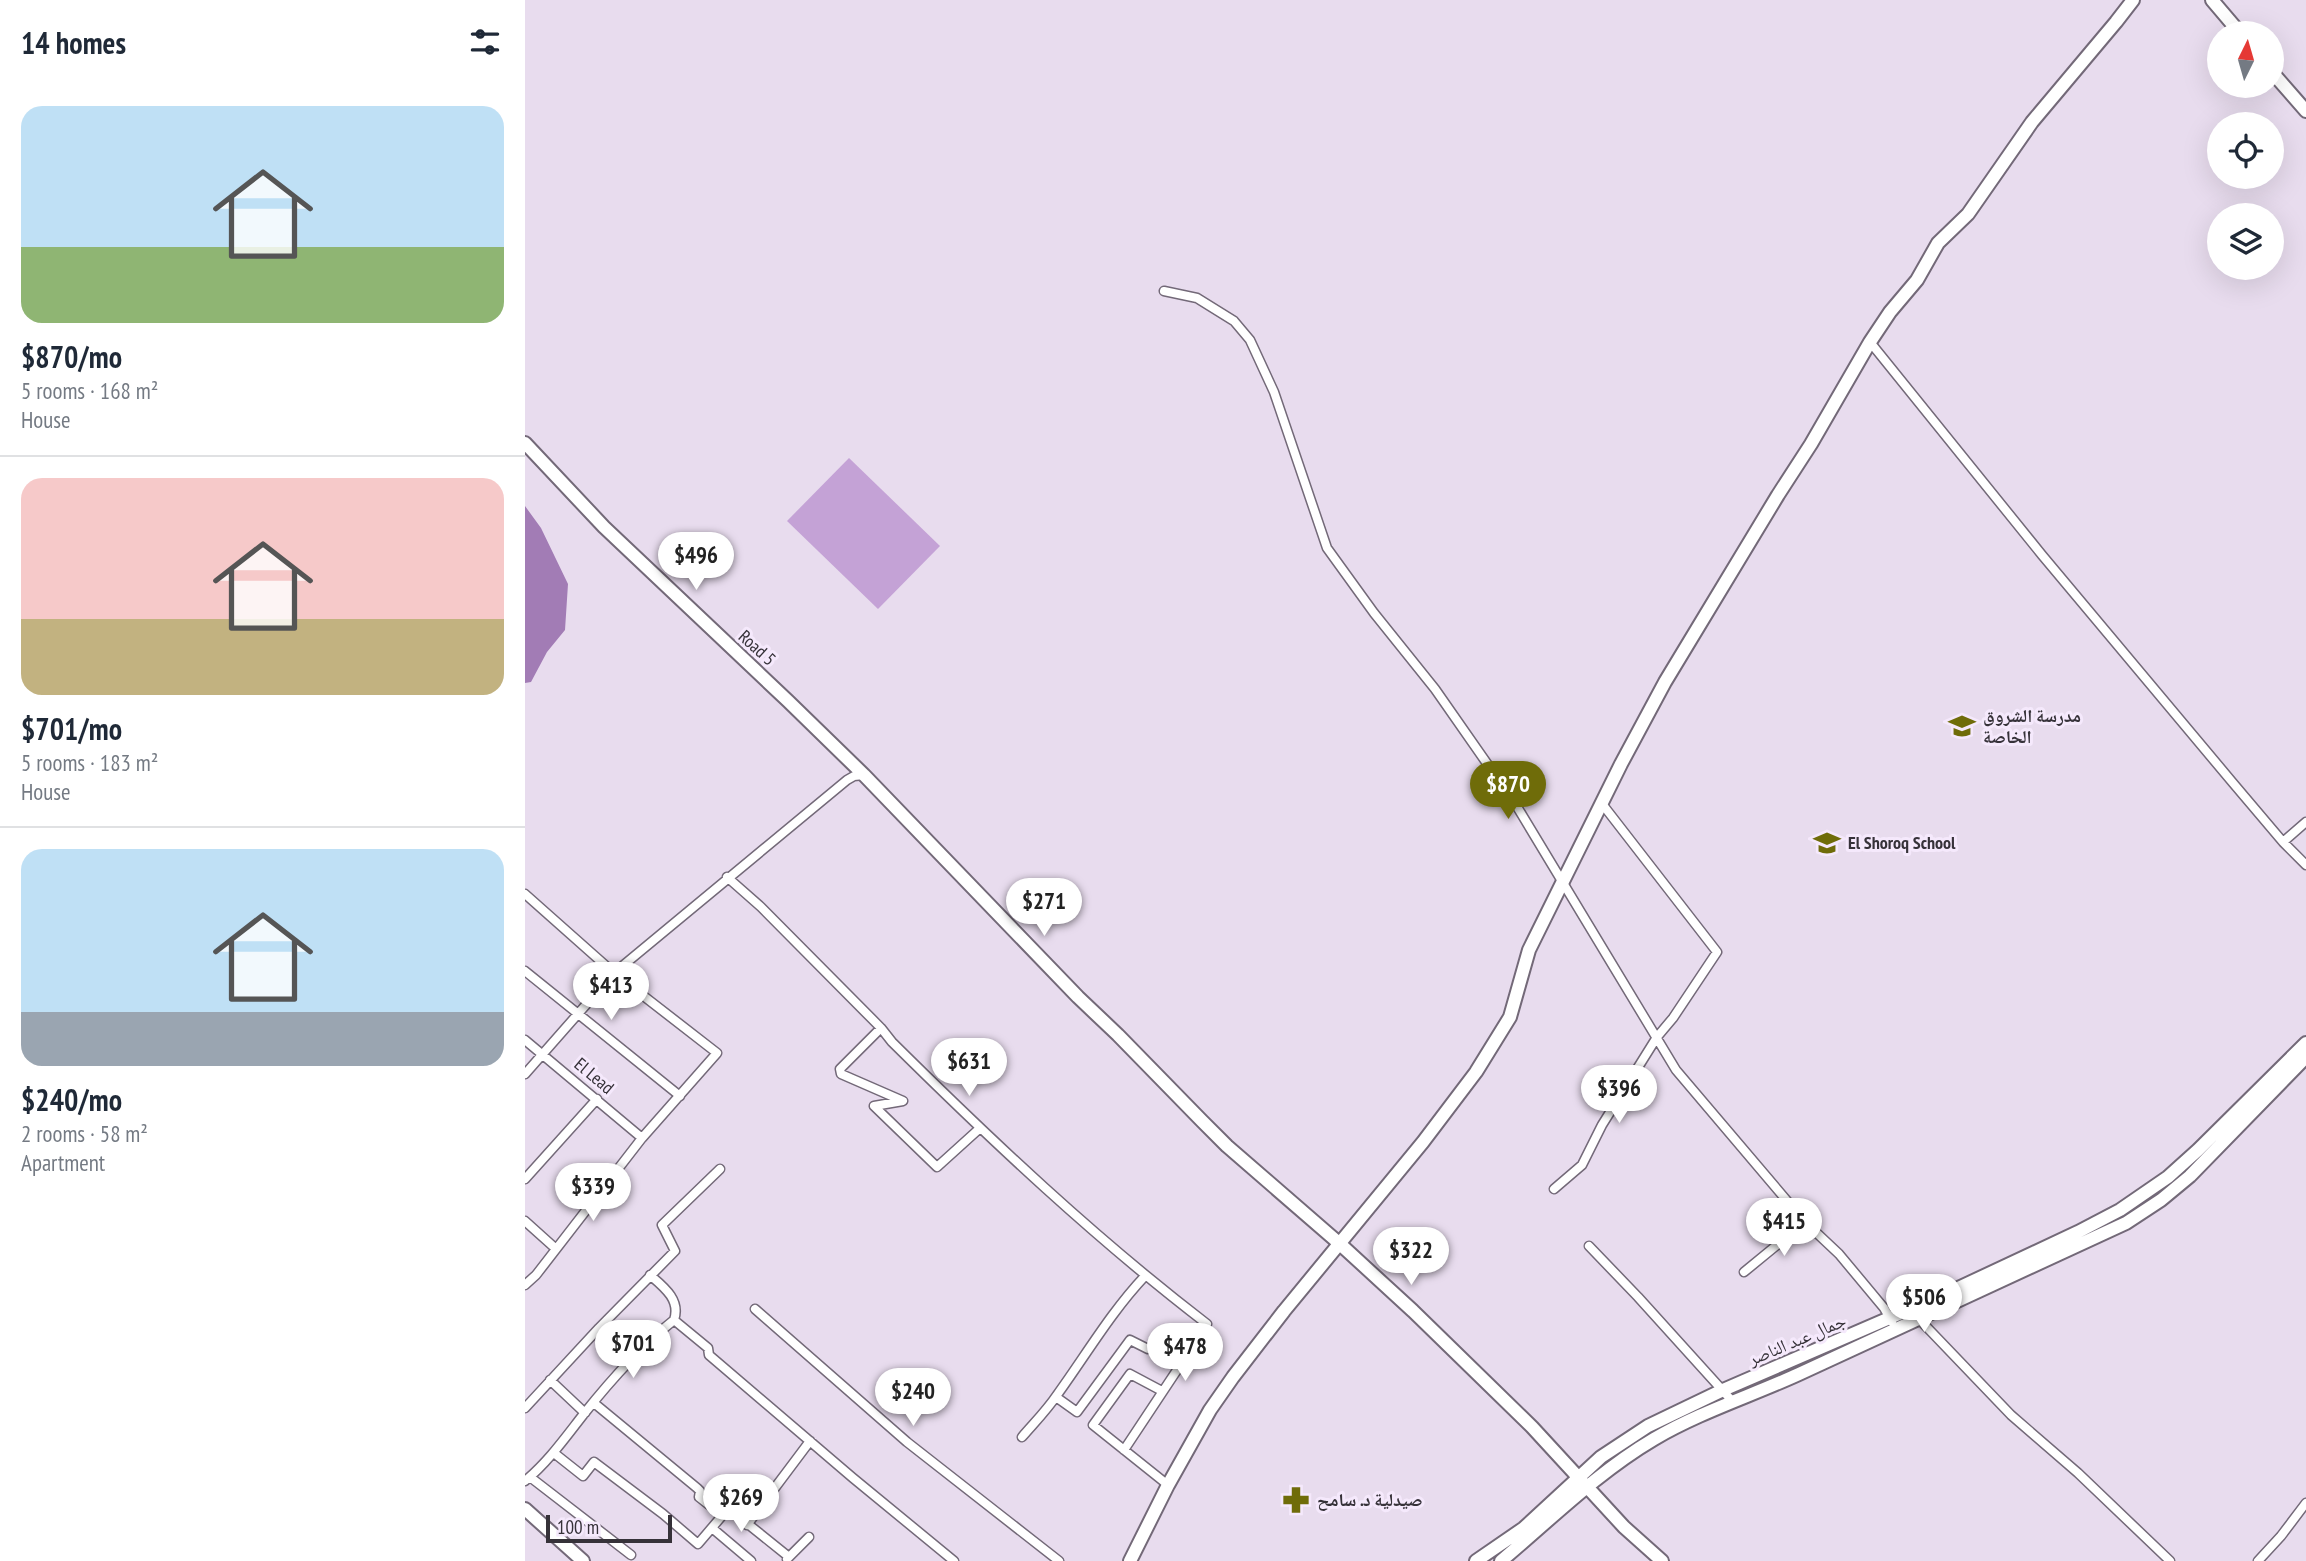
<!DOCTYPE html>
<html lang="en">
<head>
<meta charset="utf-8">
<style>
	:root { --surface:#fff; --page:#f6f6f7; --text:#1f2937; --muted:#747a83; --line:#e0e1e3; --accent:#6f6c09 }
	body { margin:0; font-family:"PT Sans Narrow","Noto Naskh Arabic",sans-serif; background:var(--page); color:var(--text); height:100vh; display:flex; flex-direction:column; font-size:26px; white-space:nowrap }
	* { box-sizing:border-box; margin:0 }
	p { font-size:23px; color:var(--muted) }
	.icon { flex:none; width:38px; height:38px; fill:none; stroke:currentColor; stroke-width:2; stroke-linecap:round; stroke-linejoin:round }
	.map { position:relative; flex:1; overflow:hidden }
	.sheet { display:flex; flex-direction:column; background:var(--surface); width:525px }
	.sheet>* { flex:none }
	.needle { width:46px; rotate:5deg }
	.buttons { position:absolute; left:1682px; top:21px; display:grid; gap:14px }
	.buttons a { display:grid; place-items:center; width:77px; height:77px; border-radius:50%; background:var(--surface); box-shadow:0 7px 28px #0002; font-size:35px }
	.scale { position:absolute; left:21px; bottom:18px; width:126px; box-sizing:border-box; padding-left:7px; border:4px solid #363239; border-top:0; font-size:19px; line-height:24px; white-space:nowrap; color:#363239; -webkit-text-stroke:5px #f5e9fc; paint-order:stroke }
	.price { position:absolute; translate:-50% -60px; padding:0 16px; border-radius:24px; background:#fff; color:#222; font-size:23px; line-height:46px; filter:drop-shadow(0 2px 4px #0008) }
	.price::after { content:''; position:absolute; left:50%; top:42px; width:21px; height:16px; margin-left:-10px; background:inherit; clip-path:polygon(0 0,100% 0,50% 100%) }
	.price.selected { background:var(--accent); color:#fff }
	ul { padding:0; list-style:none }
	li { display:grid; align-content:center; gap:14px; height:371px; padding:0 21px }
	li+li { border-top:2px solid var(--line) }
	li span { display:grid; place-items:center; height:217px; border-radius:21px; color:#555 }
	li>.icon { margin-inline-start:auto }
	span .icon { width:126px; height:126px; fill:#fffc; stroke-width:1 }
	li b { font-size:30px }
	h2 { display:flex; justify-content:space-between; align-items:center; height:84px; padding:0 21px; font-size:30px }
	main { display:flex; flex:1; min-height:0 }
	.map>svg:first-child { display:block }
	.green { fill:#c4a2d6 }
	.water { fill:#a27cb5 }
	.lines { fill:none; stroke-linecap:round; stroke-linejoin:round }
	.street-casing { stroke:#736978; stroke-width:11 }
	.secondary-casing { stroke:#736978; stroke-width:16 }
	.street { stroke:#fff; stroke-width:8 }
	.secondary { stroke:#fff; stroke-width:12 }
	.labels { text-anchor:middle; stroke-width:6; stroke-linejoin:round; paint-order:stroke }
	.street-label { font-size:18px; fill:#363239; stroke:#f5e9fc }
	.poi-label { font-size:18px; font-weight:bold; fill:#363239; stroke:#f5e9fc; text-anchor:start }
</style>
</head>
<body>
<main>
<section class="sheet">
<h2>14 homes<svg class="icon" aria-label="filters" viewBox="0 0 24 24"><path d="M4 7h16M4 17h16"/><circle cx="9" cy="7" r="2"/><circle cx="15" cy="17" r="2"/></svg></h2>
<ul>
<li><span style="background:linear-gradient(#bfe0f5 65%,#8fb573 0)"><svg class="icon" aria-label="home" viewBox="0 0 24 24"><path d="M3 11l9-7 9 7M6 9v11h12V9"/></svg></span><div><b>$870/mo</b><p>5 rooms · 168 m²</p><p>House</p></div></li>
<li><span style="background:linear-gradient(#f6c9c9 65%,#c2b280 0)"><svg class="icon" aria-label="home" viewBox="0 0 24 24"><path d="M3 11l9-7 9 7M6 9v11h12V9"/></svg></span><div><b>$701/mo</b><p>5 rooms · 183 m²</p><p>House</p></div></li>
<li><span style="background:linear-gradient(#bfe0f5 75%,#9aa5b1 0)"><svg class="icon" aria-label="home" viewBox="0 0 24 24"><path d="M3 11l9-7 9 7M6 9v11h12V9"/></svg></span><div><b>$240/mo</b><p>2 rooms · 58 m²</p><p>Apartment</p></div></li>
</ul>
</section>
<div class="map">
<svg width="1781" height="1561" viewBox="0 0 1781 1561">
	<rect width="100%" height="100%" fill="#e8dcee"/>
	<!-- green -->
	<path class="green" d="M324 458 415 546 353 609 262 521Z"/>
	<!-- water -->
	<path class="water" d="M0 506 16 528 43 584 40 630 22 652 6 682 0 683Z"/>
	<g class="lines">
		<defs>
			<path id="street" d="M639 291 672 298 709 321 725 340 749 392 802 548 849 613 910 689 991 805 1151 1070 1280 1222 1314 1254 1359 1308 1367 1322
				M1345 342 1517 555 1708 783 1758 842 1781 865
				M1758 842 1781 822
				M202 877 236 907 356 1028 367 1042C468 1142 570 1238 682 1324L660 1358 635 1341 623 1349 605 1340 552 1412 531 1397
				M0 894 89 973 192 1053 117 1138 11 1275 0 1285
				M0 971 155 1096
				M356 1028 315 1069 316 1074 378 1101 349 1106 412 1167 454 1129
				M0 1040 117 1138
				M0 1074 89 973 322 780 329 776 339 775
				M0 1179 72 1099
				M1029 1189 1057 1165 1077 1125 1132 1037 1148 1018 1192 952 1078 805
				M0 1221 30 1248
				M1064 1246 1113 1297 1208 1402
				M1219 1272 1280 1222
				M230 1309 382 1442 534 1561
				M1393 1318 1486 1415 1553 1473 1645 1561
				M149 1320 183 1348 184 1355 328 1478 429 1561
				M25 1380 60 1413
				M637 1391 605 1374 568 1425 643 1485
				M69 1403 172 1488 175 1491 174 1497 193 1512 203 1508 264 1557
				M0 1408 74 1328 150 1251 137 1225 195 1169
				M497 1437C509 1423 522 1410 532 1395 561 1355 586 1312 620 1276
				M599 1450 660 1358
				M29 1453 58 1476 69 1462 138 1514 173 1544 202 1510
				M5 1477 106 1555
				M0 1481C23 1462 40 1438 58 1415 85 1381 115 1347 149 1320 156 1300 139 1287 125 1275
				M222 1525 285 1441
				M187 1528 226 1561
				M262 1559 284 1537
				M1733 1561 1756 1536 1781 1503"/>
			<path id="secondary" d="M1687 0 1715 33
				M1746 71 1781 111
				M0 443 79 527 263 701 339 775 553 997 593 1035 677 1121 702 1146 815 1244 888 1311 1007 1427 1099 1527 1137 1561
				M0 1509 58 1561
				M605 1561 643 1485 685 1410 708 1377 759 1311 898 1142 951 1072 985 1017 1004 950 1096 764 1140 682 1253 495 1286 444 1345 342 1365 312 1392 280 1413 243 1443 214 1507 122 1591 22 1608 0
				M951 1561 999 1528 1076 1457 1123 1426 1198 1390 1427 1291 1553 1232 1595 1210 1643 1177 1673 1150 1781 1043
				M976 1561C1026 1519 1073 1472 1129 1439 1175 1412 1226 1396 1274 1374 1383 1323 1492 1274 1601 1223L1636 1200 1665 1176 1781 1057"/>
		</defs>
		<!-- street casing -->
		<use href="#street" class="street-casing"/>
		<!-- secondary casing -->
		<use href="#secondary" class="secondary-casing"/>
		<!-- street -->
		<use href="#street" class="street"/>
		<!-- secondary -->
		<use href="#secondary" class="secondary"/>
	</g>
	<!-- icons -->
	<defs>
		<symbol id="school-bare" viewBox="-9 -9 18 18"><path d="M0-5L7-2L0 1L-7-2ZM-4 1L0 2.5L4 1V4Q0 6-4 4Z" fill="#6f6c09" stroke="#f5e9fc" stroke-width="2.5" paint-order="stroke"/></symbol>
		<symbol id="pharmacy-bare" viewBox="-9 -9 18 18"><path d="M-2-6h4v4h4v4h-4v4h-4v-4h-4v-4h4Z" fill="#6f6c09" stroke="#f5e9fc" stroke-width="2.5" paint-order="stroke"/></symbol>
	</defs>
	<g fill-rule="evenodd">
		<use href="#school-bare" x="1418" y="707" width="38" height="38"/>
		<use href="#school-bare" x="1283" y="824" width="38" height="38"/>
		<use href="#pharmacy-bare" x="752" y="1481" width="38" height="38"/>
	</g>
	<g class="labels">
		<!-- street labels -->
		<g class="street-label">
			<text transform="translate(232 648) rotate(42)" y="6">Road 5</text>
			<text transform="translate(69 1076) rotate(40)" y="6">El Lead</text>
			<text transform="translate(1272 1340) rotate(-23)" y="6">جمال عبد الناصر</text>
		</g>
		<!-- poi labels -->
		<g class="poi-label">
			<text x="1458" y="722">مدرسة الشروق<tspan x="1458" dy="21">الخاصة</tspan></text>
			<text x="1323" y="849">El Shoroq School</text>
			<text x="792" y="1506">صيدلية د. سامح</text>
		</g>
	</g>
</svg>
<div class="buttons">
<a><svg class="needle" viewBox="-14 -14 28 28"><path d="M0-13l5 13h-10z" fill="#e53935"/><path d="M0 13l5-13h-10z" fill="#747a83"/></svg></a>
<a><svg class="icon" aria-label="locate" viewBox="0 0 24 24"><circle cx="12" cy="12" r="6"/><path d="M12 2v4M12 18v4M2 12h4M18 12h4"/></svg></a>
<a><svg class="icon" aria-label="layers" viewBox="0 0 24 24"><path d="M12 4l9 5-9 5-9-5zM3 14l9 5 9-5"/></svg></a>
</div>
<div class="scale">100 m</div>
<b class="price" style="left:171px;top:592px">$496</b>
<b class="price selected" style="left:983px;top:821px">$870</b>
<b class="price" style="left:519px;top:938px">$271</b>
<b class="price" style="left:86px;top:1022px">$413</b>
<b class="price" style="left:444px;top:1098px">$631</b>
<b class="price" style="left:1094px;top:1125px">$396</b>
<b class="price" style="left:68px;top:1223px">$339</b>
<b class="price" style="left:1259px;top:1258px">$415</b>
<b class="price" style="left:886px;top:1287px">$322</b>
<b class="price" style="left:1399px;top:1334px">$506</b>
<b class="price" style="left:108px;top:1380px">$701</b>
<b class="price" style="left:660px;top:1383px">$478</b>
<b class="price" style="left:388px;top:1428px">$240</b>
<b class="price" style="left:216px;top:1534px">$269</b>
</div>
</main>
</body>
</html>
